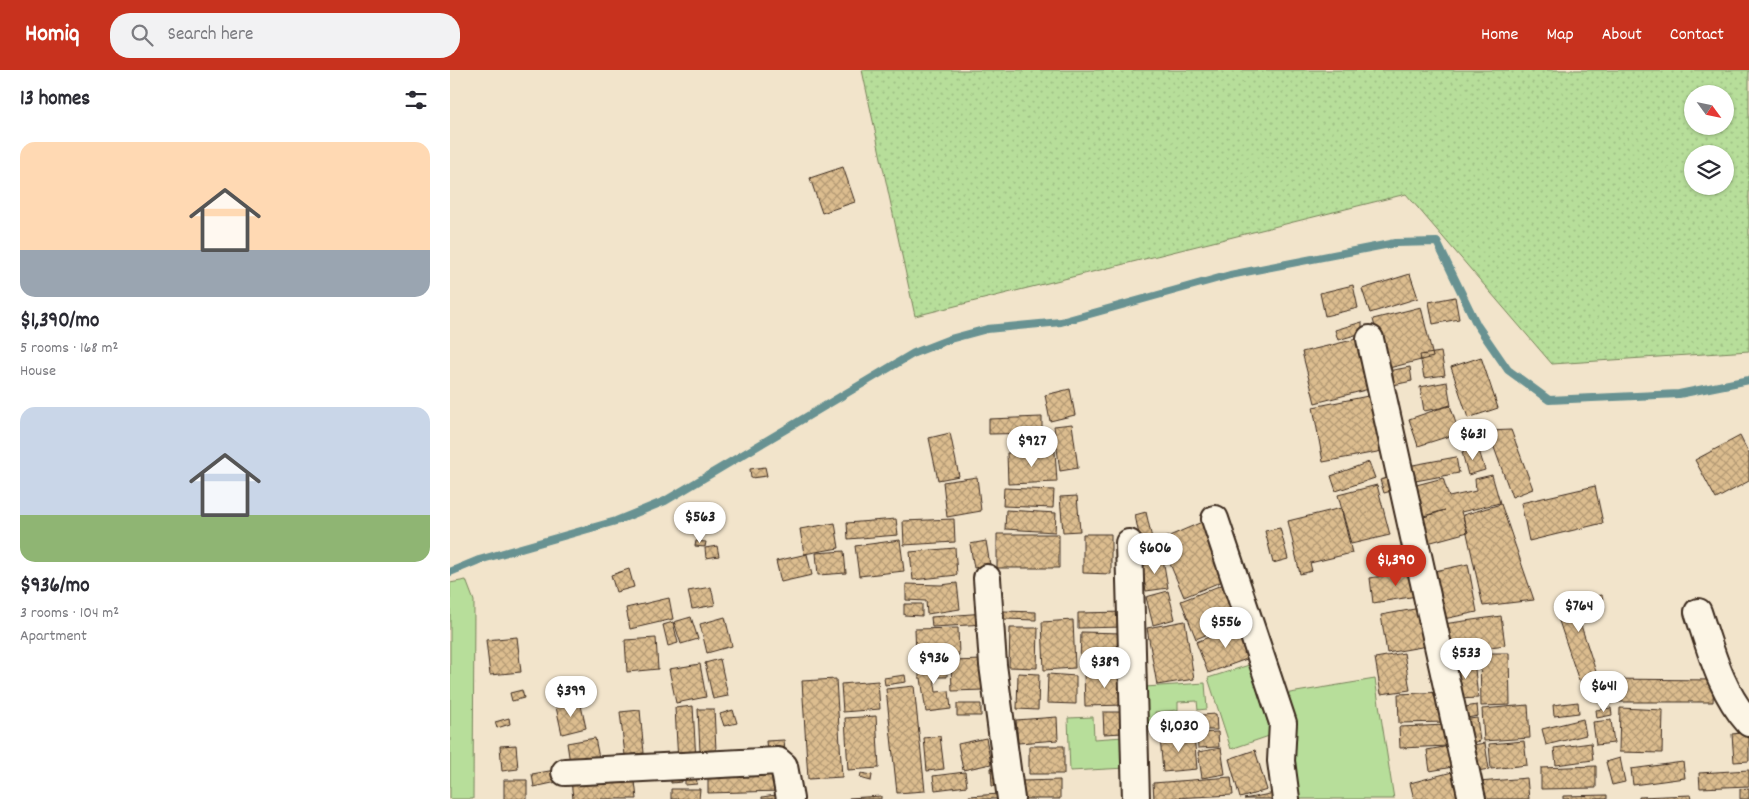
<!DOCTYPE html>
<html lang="en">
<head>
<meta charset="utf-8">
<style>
	:root { --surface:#fff; --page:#f2f2f3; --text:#2b2b33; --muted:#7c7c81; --accent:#c8321e }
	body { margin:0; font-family:Dekko,sans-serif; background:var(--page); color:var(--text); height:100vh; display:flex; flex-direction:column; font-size:19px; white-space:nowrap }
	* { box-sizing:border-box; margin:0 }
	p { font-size:16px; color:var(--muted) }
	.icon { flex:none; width:28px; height:28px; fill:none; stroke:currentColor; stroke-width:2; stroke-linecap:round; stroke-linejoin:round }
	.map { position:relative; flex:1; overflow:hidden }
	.side { display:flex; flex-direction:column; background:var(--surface); width:450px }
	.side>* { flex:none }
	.needle { width:32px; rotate:123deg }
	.buttons { position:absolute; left:1234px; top:15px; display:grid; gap:10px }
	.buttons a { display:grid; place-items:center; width:50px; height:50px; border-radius:50%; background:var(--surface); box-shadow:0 1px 4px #0004; font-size:25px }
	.price { position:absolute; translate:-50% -42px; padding:0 11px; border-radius:18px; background:#fff; color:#222; font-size:16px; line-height:32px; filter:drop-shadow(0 1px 2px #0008) }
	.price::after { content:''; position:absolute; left:50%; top:30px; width:15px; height:11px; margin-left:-8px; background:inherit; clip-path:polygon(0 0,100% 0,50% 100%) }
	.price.active { background:var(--accent); color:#fff }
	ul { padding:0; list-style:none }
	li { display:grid; align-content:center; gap:10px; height:265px; padding:0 20px }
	li span { display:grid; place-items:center; height:155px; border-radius:15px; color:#555 }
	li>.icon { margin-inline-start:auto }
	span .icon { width:90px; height:90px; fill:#fffc; stroke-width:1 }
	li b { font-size:21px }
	h2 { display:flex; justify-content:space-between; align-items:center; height:60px; padding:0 20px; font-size:21px }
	header { display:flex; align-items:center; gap:30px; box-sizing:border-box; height:70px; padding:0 25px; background:var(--accent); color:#fff }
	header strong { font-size:24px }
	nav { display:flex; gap:28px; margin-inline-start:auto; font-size:18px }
	.search { width:350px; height:45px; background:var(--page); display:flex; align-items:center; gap:12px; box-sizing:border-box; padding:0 18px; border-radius:20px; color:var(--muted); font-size:19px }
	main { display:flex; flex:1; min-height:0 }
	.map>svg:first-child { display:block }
	.grass { fill:url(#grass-dots); stroke:#79845c; fill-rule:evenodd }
	.green { fill:#b7de9a; stroke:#79845c }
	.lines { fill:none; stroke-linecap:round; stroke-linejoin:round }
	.stream { stroke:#689292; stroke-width:8 }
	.building { fill:url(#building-cross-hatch); stroke:#3b2a1e }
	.minor-casing { stroke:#3b2a1e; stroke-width:30 }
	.minor { stroke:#fcf5e5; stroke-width:26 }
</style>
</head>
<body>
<header>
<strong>Homiq</strong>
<div class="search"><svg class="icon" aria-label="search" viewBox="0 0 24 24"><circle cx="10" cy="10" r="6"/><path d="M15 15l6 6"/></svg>Search here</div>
<nav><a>Home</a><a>Map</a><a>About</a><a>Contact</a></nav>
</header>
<main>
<section class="side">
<h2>13 homes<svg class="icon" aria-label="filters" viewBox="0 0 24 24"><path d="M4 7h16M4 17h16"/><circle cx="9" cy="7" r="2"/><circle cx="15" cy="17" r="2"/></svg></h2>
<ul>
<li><span style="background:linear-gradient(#ffd9b3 70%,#9aa5b1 0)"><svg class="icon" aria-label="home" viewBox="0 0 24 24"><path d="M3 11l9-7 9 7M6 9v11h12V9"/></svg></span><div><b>$1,390/mo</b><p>5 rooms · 168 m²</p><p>House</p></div></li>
<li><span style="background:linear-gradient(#c9d6e8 70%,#8fb573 0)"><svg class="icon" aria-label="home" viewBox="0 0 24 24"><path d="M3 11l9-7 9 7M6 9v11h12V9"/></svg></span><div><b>$936/mo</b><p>3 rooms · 104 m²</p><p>Apartment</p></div></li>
</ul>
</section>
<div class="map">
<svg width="1299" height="729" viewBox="0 0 1299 729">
	<defs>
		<pattern id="grass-dots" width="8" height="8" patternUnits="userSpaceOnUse" patternTransform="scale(1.25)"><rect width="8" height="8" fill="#b7de9a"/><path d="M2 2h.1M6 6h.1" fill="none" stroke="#9ebf84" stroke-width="1.8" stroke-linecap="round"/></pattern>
		<pattern id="building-cross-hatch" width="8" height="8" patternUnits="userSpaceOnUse" patternTransform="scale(1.25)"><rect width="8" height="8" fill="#dcbd8f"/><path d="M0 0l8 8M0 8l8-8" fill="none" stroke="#b49a74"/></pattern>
	</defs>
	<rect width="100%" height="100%" fill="#f2e4cb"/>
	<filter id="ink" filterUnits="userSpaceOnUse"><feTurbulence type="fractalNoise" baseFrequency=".02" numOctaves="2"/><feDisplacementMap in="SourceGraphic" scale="10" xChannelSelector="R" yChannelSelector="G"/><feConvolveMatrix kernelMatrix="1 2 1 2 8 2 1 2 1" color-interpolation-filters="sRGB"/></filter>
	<g filter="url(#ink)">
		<!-- grass -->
		<path class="grass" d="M412 0H1299V281L1102 294 956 124 465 246ZM1242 24H1275V56H1242ZM1242 84H1275V116H1242Z"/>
		<!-- green -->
		<path class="green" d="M16 510 24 531 23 729H0V513Z
			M799 595 822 665 781 679 758 608Z
			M925 609 944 729H850L834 624Z
			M755 613 757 639 748 640 747 631 728 632V640L705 642V656L697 657 695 617Z
			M643 647 644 669 674 667 676 698 620 701 618 648Z"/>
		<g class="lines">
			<!-- stream -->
			<path class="stream" d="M0 502 29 490 166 451 215 431 464 283 500 269 537 259 611 252 780 205 945 173 987 172 1027 255 1058 300 1099 330 1229 324 1299 310"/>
		</g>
		<!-- building -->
		<path class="building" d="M393 97 405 132 372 143 360 108Z
			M960 204 968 228 920 243 912 219Z
			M903 215 908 238 875 246 870 223Z
			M1005 227 1009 249 983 254 979 232Z
			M971 237 983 287 935 299 923 249Z
			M912 252V263L888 270 885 260Z
			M911 268 923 318 865 333 852 282Z
			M991 282 995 305 974 308 970 285Z
			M1031 287 1048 338 1018 348 1001 297Z
			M960 297 962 311 934 317 932 302Z
			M997 312 1001 336 974 341 970 317Z
			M620 319 625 345 600 351 595 325Z
			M928 324 938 380 873 392 863 337Z
			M1000 335 1009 363 968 376 959 349Z
			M592 347V363L539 364V349Z
			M622 354 628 398 610 401 604 356Z
			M1061 360 1083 419 1062 427 1038 361Z
			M500 363 509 406 488 410 479 368Z
			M1290 366 1299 384V411L1266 429 1245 390Z
			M1028 377 1035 400 1018 405 1012 382Z
			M605 381 607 412 558 414 557 383Z
			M1006 387 1009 403 960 412 952 397Z
			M919 392 925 408 886 421 881 406Z
			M315 397 317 406 301 408 300 399Z
			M1042 405 1050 433 1011 442 1018 462 974 474 968 449 995 440 963 449 955 418 993 408 999 427 1026 421 1025 409Z
			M945 406 948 419 934 423 930 410Z
			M527 407 531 441 497 447 493 412Z
			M927 415 940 465 901 474 888 425Z
			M1145 416 1153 453 1079 471 1071 433Z
			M554 418 604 420 603 438 553 436Z
			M627 426 630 461 613 462 610 427Z
			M1051 434 1084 530 1033 536 1013 445Z
			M891 438 902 483 860 493 862 501 850 504 838 451Z
			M556 440 606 443 605 462 555 459Z
			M696 442 703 473 691 475 685 445Z
			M446 449 448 465 398 469 397 453Z
			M504 449 505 472 454 475 453 451Z
			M752 452 775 510 734 527 710 470Z
			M385 453 389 478 354 484 350 459Z
			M830 458 838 489 823 493 815 461Z
			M547 464H609V498H547Z
			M633 464H661V504L633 503Z
			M450 470 454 501 409 506 405 476Z
			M246 471 256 472 255 477 245 476Z
			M536 471 540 495 524 498 520 474Z
			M267 476 269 486 256 488 255 478Z
			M505 478 507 505 463 510 460 482Z
			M394 481 396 503 368 505 366 483Z
			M357 484 362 505 331 512 326 491Z
			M713 489 718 518 696 521 691 493Z
			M1018 494 1027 542 989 550 980 502Z
			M179 499 184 517 166 522 161 505Z
			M969 500 973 525 923 533 920 508Z
			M507 513 510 539 477 544 476 531 456 530V514L491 515Z
			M774 514 789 551 746 569 731 531Z
			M261 517 265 535 242 539 238 521Z
			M718 521 725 549 703 555 696 527Z
			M1152 525 1155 540 1128 546 1147 605 1129 611 1104 536 1123 530V532Z
			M219 528 223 549 180 559 176 538Z
			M454 534H472V546L454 545Z
			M976 537 983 575 937 583 931 545Z
			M554 541 586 542V550L554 549Z
			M675 542V557L628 558V543Z
			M535 543 536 554 482 557 481 547Z
			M1051 546 1055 575 997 583 993 554Z
			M241 547 248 569 231 574 224 552Z
			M275 547 282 576 257 583 250 554Z
			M623 550 625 598 594 600 592 552Z
			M735 551 744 609 707 615 697 558Z
			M223 552 228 573 218 576 213 555Z
			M793 554 805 586 758 603 746 572Z
			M508 558 509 585 466 587 465 559Z
			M560 558H588L587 598 559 597Z
			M631 562 672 563V596L630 595Z
			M67 567 71 602 40 605 36 570Z
			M206 568 208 599 177 602 175 570Z
			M954 583 960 620 931 624 925 588Z
			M1030 583H1059L1060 635 1031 636Z
			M270 589 278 626 263 629 255 593Z
			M481 590H497V607H484L486 622 499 621 501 639 476 642 471 608H469V592Z
			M533 590 534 620 502 621 501 591Z
			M1024 590 1028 628 1008 629 1005 592Z
			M250 594 256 627 226 633 219 599Z
			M675 602 676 635 635 636 634 603Z
			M568 603 589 604 588 640 567 639Z
			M598 604 626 606V634L597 633Z
			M455 605 456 612 435 615 434 608Z
			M386 609 392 707 358 709 352 611Z
			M1155 609 1264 610 1263 632H1155Z
			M428 611 430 639 393 642 391 614Z
			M464 616 475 721 447 723 436 619Z
			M1138 616H1149V626L1139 627Z
			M72 620 74 628 62 631 60 623Z
			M995 622 996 652 949 653 948 624Z
			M130 631 136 658 112 664 106 637Z
			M1128 632 1129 643 1104 646 1103 635Z
			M507 634H531V646H507Z
			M1027 635 1028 646 1011 649 1009 638Z
			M1078 635 1080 668 1034 671 1032 639Z
			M243 636 246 691 228 692 225 638Z
			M1161 638 1162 645 1147 648 1146 640Z
			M1170 638 1213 640 1212 683 1169 682Z
			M248 639H264L266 680 250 681Z
			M190 640 194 683 175 685 170 642Z
			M283 640 287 653 274 656 270 644Z
			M653 642H672L673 663 654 664Z
			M748 644 750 657 711 662 709 649Z
			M766 644 767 660H753L752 645Z
			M426 646 429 698 398 700 395 648Z
			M607 647 608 670 568 673 566 650Z
			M59 648 60 654 47 658 45 652Z
			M1027 648 1030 671 1016 674 1012 650Z
			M1133 649 1136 665 1096 675 1092 659Z
			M1161 650 1164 673 1146 675 1143 652Z
			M997 655 998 676 950 678 949 657Z
			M768 662 769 677 748 678 747 663Z
			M1299 662V691L1284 692 1282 664Z
			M744 664 747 699 713 702 710 667Z
			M490 666 494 699 477 701 474 668Z
			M145 668 149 688 120 693 117 673Z
			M536 668 541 694 513 700 508 674Z
			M334 670 335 682H317L316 671Z
			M1074 671 1077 695 1041 699 1039 674Z
			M1035 673 1039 699 1021 702 1017 676Z
			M1141 673 1143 690 1106 695 1104 678Z
			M66 675 68 699 52 701 50 676Z
			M1005 675 1008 696 980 701 977 680Z
			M579 676H614V704H579Z
			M771 678 775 704 752 708 748 682Z
			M805 680 817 720 790 728 779 689Z
			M1170 688 1175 712 1162 715 1156 692Z
			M1233 692 1235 708 1183 715 1181 699Z
			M1146 696V718L1091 719V698Z
			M556 697 557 715 542 716 541 698Z
			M105 700 107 712 84 717 82 704Z
			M1010 700 1018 729H964L960 713Z
			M1299 700V716L1250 718 1249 703Z
			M184 702 187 729H123L121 710Z
			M515 702 517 716 485 720 483 706Z
			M235 703H246L247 714 235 715Z
			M411 703 422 705 421 711 410 708Z
			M331 704V721L258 723V706Z
			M221 706H232V712L221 713Z
			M781 707 783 725 704 729 703 713Z
			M1077 708 1079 729H1030L1029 712Z
			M54 710H77V729H54Z
			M610 710V729H572V711Z
			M1299 718V729H1290V719Z
			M221 719H250L249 729H221Z
			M830 722 831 729H794Z
			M550 724V729H519V726Z
			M326 725 327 729H312V727Z
			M1157 725V729H1113V726Z
			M1241 725 1242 729H1189V727Z
			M431 726V729H399V728Z"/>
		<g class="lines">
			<defs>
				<path id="minor" d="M920 269 1022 729
					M765 449 833 653 831 691 836 729
					M679 473 686 729
					M537 508 543 595 561 729
					M1248 542C1261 581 1271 622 1299 653
					M115 702 328 691 334 696 340 729"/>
			</defs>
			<!-- minor casing -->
			<use href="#minor" class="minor-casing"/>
			<!-- minor -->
			<use href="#minor" class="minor"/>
		</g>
	</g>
</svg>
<div class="buttons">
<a><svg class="needle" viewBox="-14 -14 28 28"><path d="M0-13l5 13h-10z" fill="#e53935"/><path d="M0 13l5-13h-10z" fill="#7c7c81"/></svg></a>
<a><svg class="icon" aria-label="layers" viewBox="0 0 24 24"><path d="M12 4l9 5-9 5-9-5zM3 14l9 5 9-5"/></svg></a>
</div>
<b class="price" style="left:1023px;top:391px">$631</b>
<b class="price" style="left:582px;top:398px">$927</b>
<b class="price" style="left:250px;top:474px">$563</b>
<b class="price" style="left:705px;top:505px">$606</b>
<b class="price active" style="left:946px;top:517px">$1,390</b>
<b class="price" style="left:1129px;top:563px">$764</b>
<b class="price" style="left:776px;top:579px">$556</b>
<b class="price" style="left:1016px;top:610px">$533</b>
<b class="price" style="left:484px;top:615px">$936</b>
<b class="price" style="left:655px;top:619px">$389</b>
<b class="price" style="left:1154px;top:643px">$641</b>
<b class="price" style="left:121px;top:648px">$399</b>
<b class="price" style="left:729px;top:683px">$1,030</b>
</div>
</main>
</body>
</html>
